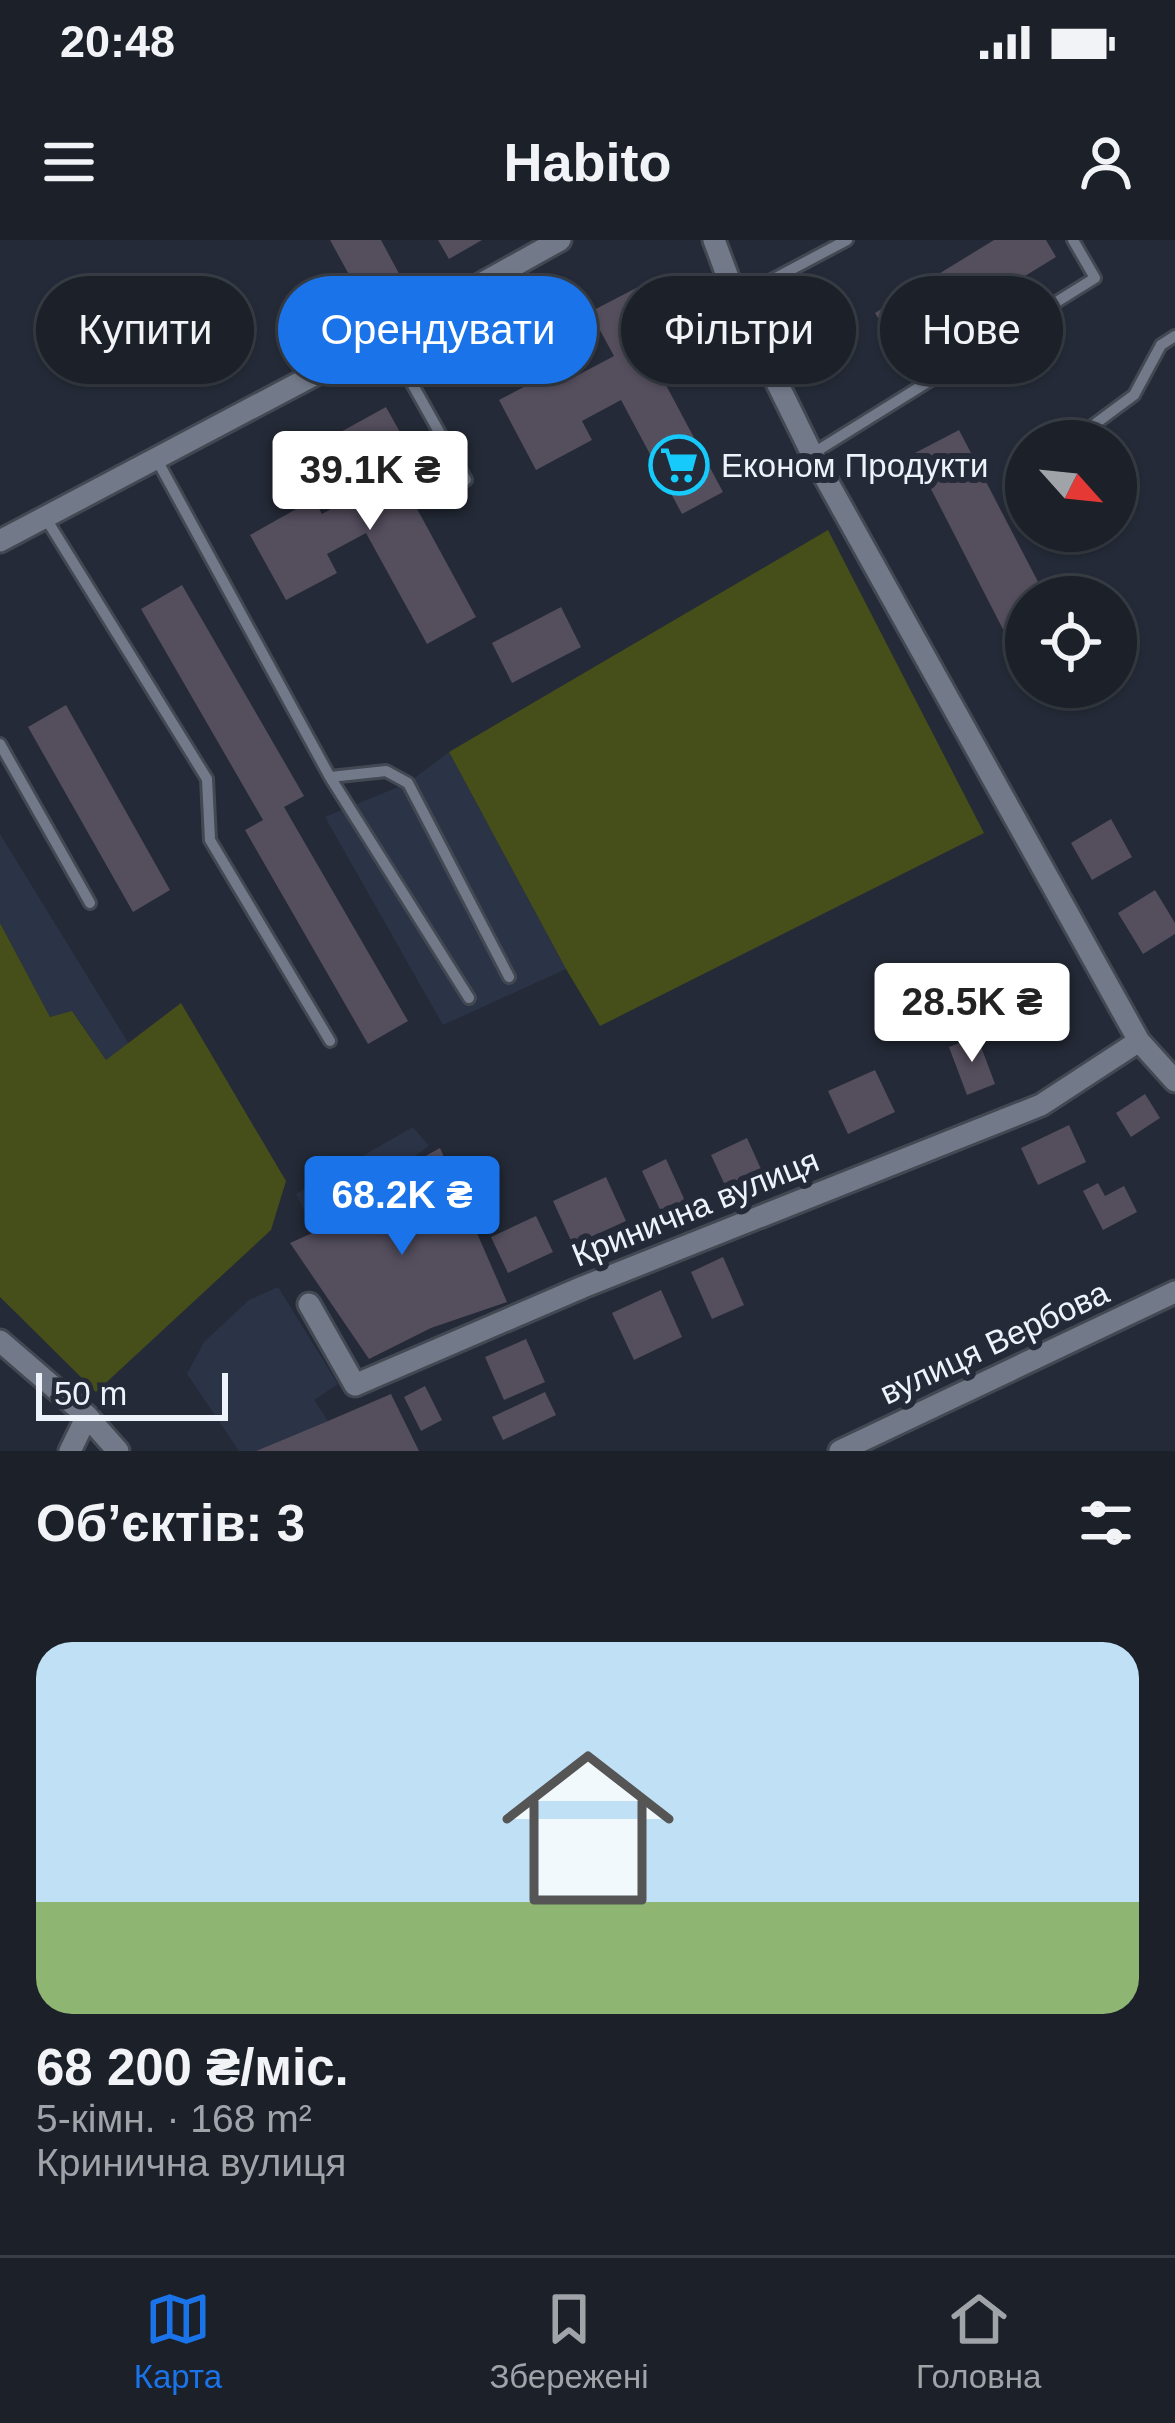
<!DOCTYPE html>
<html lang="uk">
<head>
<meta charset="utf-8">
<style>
	:root { --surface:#1b2029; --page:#242831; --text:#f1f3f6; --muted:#a0a3a8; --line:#393e46; --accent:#1a73e8 }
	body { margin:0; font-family:Arial,sans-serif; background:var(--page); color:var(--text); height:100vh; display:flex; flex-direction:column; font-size:45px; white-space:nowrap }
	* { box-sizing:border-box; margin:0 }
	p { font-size:39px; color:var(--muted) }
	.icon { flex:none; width:66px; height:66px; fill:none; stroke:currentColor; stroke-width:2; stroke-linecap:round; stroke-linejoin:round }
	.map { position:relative; height:1211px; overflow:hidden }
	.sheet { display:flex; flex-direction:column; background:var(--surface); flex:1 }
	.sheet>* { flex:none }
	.top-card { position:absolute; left:36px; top:36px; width:1104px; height:108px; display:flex; gap:24px }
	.needle { width:78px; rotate:117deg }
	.tools { position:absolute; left:1005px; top:180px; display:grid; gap:24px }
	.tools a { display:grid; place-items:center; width:132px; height:132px; border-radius:50%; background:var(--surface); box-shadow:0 3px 9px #0004,0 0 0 3px var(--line); font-size:60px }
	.scale { position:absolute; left:36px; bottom:30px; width:192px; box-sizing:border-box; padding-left:12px; border:6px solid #eef2fb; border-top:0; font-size:33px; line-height:42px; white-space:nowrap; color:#eef2fb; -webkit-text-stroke:9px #242a37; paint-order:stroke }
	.price { position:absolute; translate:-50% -102px; padding:0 27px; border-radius:12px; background:#fff; color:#222; font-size:39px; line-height:78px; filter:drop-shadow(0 3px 6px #0008) }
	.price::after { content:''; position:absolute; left:50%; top:72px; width:36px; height:27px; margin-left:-18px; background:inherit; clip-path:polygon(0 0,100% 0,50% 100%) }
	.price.current { background:var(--accent); color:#fff }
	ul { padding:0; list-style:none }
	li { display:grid; align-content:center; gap:24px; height:636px; padding:0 36px }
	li+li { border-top:3px solid var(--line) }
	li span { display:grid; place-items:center; height:372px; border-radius:36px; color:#555 }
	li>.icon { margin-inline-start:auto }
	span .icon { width:216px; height:216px; fill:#fffc; stroke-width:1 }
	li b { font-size:51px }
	h2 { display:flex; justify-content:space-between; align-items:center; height:144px; padding:0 36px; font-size:51px }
	.tag { padding:0 42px; border-radius:54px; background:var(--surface); box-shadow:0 3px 9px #0004,0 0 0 3px var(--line); font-size:42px; line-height:108px }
	.tag.current { background:var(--accent); color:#fff }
	.status { display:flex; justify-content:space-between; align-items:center; height:84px; padding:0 60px; background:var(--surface); direction:ltr }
	.status svg { height:33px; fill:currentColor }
	header { display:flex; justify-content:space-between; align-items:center; height:156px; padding:0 36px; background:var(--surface); font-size:54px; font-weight:800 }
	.menu { display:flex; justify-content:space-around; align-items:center; height:168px; border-top:3px solid var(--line); background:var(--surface); font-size:33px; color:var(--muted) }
	.menu a { display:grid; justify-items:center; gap:6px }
	.menu .current { color:var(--accent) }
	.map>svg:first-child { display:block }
	.built { fill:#2b3346 }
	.green { fill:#464e19 }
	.building { fill:#544e5d }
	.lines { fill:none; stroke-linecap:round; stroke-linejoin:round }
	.service-casing { stroke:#434953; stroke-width:16 }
	.minor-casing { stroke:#434953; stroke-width:27 }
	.service { stroke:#727989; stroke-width:10 }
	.minor { stroke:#727989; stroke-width:21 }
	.labels { text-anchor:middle; stroke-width:12; stroke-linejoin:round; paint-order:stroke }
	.poi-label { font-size:33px; fill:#eef2fb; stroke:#242a37; text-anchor:start }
	.street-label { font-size:33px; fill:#eef2fb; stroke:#242a37 }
</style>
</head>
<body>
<div class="status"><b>20:48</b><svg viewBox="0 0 49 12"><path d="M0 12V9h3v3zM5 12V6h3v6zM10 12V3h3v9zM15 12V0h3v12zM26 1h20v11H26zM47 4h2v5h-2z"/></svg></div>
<header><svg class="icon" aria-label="menu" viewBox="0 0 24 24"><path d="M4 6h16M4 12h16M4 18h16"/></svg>Habito<svg class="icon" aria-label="person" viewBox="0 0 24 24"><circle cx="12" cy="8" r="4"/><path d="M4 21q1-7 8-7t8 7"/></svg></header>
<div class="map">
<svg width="1175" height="1211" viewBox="0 0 1175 1211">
	<rect width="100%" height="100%" fill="#242a37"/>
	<!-- built -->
	<path class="built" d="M449 512 566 729 443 785 325 577 408 543Z
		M0 594 129 804 106 820 73 772 50 777 0 683Z
		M413 887 429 906 373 946 331 968 337 982 314 992 296 954Z
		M278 1047 338 1144 314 1160 328 1181 256 1211H239L187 1134 204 1102 249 1060Z"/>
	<!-- green -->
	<path class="green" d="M828 290 984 593 600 786 566 729 449 512Z
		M0 683 50 777 72 771 106 820 181 763 286 941 271 990 96 1152 0 1057Z"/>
	<!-- building -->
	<path class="building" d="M330 0H381L403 41 364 62Z
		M438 0H482L449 19Z
		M994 0H1046L1056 17 900 113 875 73Z
		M640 46 664 91 643 102 723 252 682 274 621 160 582 181 592 200 536 230 499 160 556 130 563 143 614 116 590 72Z
		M386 167 416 221 397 232 476 377 427 404 366 293 327 314 337 333 286 360 250 295 314 259 322 274 366 249 337 194Z
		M959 190 1046 357H1026V395L1010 403 913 214Z
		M182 345 304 556 284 567 408 781 368 804 245 590 263 580 141 369Z
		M561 367 581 407 512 443 492 403Z
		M66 465 170 650 133 672 28 487Z
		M1111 579 1132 617 1092 640 1071 603Z
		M1155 650 1175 683V694L1143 714 1118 673Z
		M977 796 995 844 967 855 949 807Z
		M875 830 895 872 848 894 828 851Z
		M1145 854 1160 878 1131 897 1116 873Z
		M1069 885 1086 922 1038 945 1021 908Z
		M747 898 765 938 729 954 711 915Z
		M440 908 507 1062 431 1088 369 1119 290 1003 337 982 330 969Z
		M666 919 686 963 662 974 642 931Z
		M606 937 626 981 573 1005 553 961Z
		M1098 943 1105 956 1124 946 1137 972 1103 990 1083 951Z
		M536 976 553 1012 508 1033 491 997Z
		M723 1017 744 1065 712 1079 691 1032Z
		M661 1050 682 1097 634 1120 612 1073Z
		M526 1099 545 1142 504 1160 485 1117Z
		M425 1146 442 1180 421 1191 404 1157Z
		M545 1152 556 1175 503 1200 492 1177Z
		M391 1154 419 1211H256L328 1181Z"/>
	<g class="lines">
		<defs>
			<path id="service" d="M736 59 847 0
				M386 97 466 240 427 254
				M1072 201 1134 155 1161 105 1175 96
				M812 214 1095 38 1073 0
				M157 220 330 537 386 531 408 543 509 737
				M45 277 207 539 210 600 330 801
				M0 504 90 663
				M330 537 469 758"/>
			<path id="minor" d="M714 0 736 59 812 214 1139 801 1175 841
				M0 301 386 97 560 0
				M309 1064 355 1145 583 1047 1041 865 1139 801
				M0 1101 87 1176 118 1211
				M70 1211 87 1176
				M840 1211 1175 1052"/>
		</defs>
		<!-- service casing -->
		<use href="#service" class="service-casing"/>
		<!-- minor casing -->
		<use href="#minor" class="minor-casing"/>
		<!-- service -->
		<use href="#service" class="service"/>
		<!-- minor -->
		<use href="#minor" class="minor"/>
	</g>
	<!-- icons -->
	<defs>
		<symbol id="supermarket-ring" viewBox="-11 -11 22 22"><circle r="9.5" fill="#242a37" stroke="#16cafb" stroke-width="1.5"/><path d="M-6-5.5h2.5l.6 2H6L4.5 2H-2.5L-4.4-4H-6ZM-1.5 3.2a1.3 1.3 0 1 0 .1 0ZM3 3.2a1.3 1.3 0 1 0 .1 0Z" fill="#16cafb"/></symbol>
	</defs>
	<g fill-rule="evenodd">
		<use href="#supermarket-ring" x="646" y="192" width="66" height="66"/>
	</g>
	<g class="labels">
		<!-- poi labels -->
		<g class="poi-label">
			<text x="721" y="237">Економ Продукти</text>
		</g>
		<!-- street labels -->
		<g class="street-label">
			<text transform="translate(695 967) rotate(-22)" y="12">Кринична вулиця</text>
			<text transform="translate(994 1102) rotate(-25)" y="12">вулиця Вербова</text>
		</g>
	</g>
</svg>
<div class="tools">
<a><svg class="needle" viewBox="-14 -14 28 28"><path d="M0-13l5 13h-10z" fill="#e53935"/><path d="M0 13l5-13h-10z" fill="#a0a3a8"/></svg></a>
<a><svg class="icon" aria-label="locate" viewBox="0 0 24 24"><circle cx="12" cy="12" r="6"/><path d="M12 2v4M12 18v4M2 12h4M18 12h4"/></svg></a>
</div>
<div class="scale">50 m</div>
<b class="price" style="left:370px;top:293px">39.1K ₴</b>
<b class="price" style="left:972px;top:825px">28.5K ₴</b>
<b class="price current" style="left:402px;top:1018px">68.2K ₴</b>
<div class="top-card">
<a class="tag">Купити</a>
<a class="tag current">Орендувати</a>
<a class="tag">Фільтри</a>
<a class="tag">Нове</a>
</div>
</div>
<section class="sheet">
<h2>Об’єктів: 3<svg class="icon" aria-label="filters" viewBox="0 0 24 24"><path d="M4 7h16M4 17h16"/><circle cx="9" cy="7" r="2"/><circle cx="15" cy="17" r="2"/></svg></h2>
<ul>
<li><span style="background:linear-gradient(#bfe0f5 70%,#8fb573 0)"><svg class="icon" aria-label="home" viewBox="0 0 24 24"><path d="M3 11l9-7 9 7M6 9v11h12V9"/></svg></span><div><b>68 200 ₴/міс.</b><p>5-кімн. · 168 m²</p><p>Кринична вулиця</p></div></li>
</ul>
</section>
<nav class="menu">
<a class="current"><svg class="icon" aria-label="map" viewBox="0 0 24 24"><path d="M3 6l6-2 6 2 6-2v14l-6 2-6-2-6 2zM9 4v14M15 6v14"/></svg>Карта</a>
<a><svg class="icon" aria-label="saved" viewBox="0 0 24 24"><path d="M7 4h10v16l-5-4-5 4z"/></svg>Збережені</a>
<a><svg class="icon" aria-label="home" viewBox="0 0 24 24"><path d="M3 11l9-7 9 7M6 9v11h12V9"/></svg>Головна</a>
</nav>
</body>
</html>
